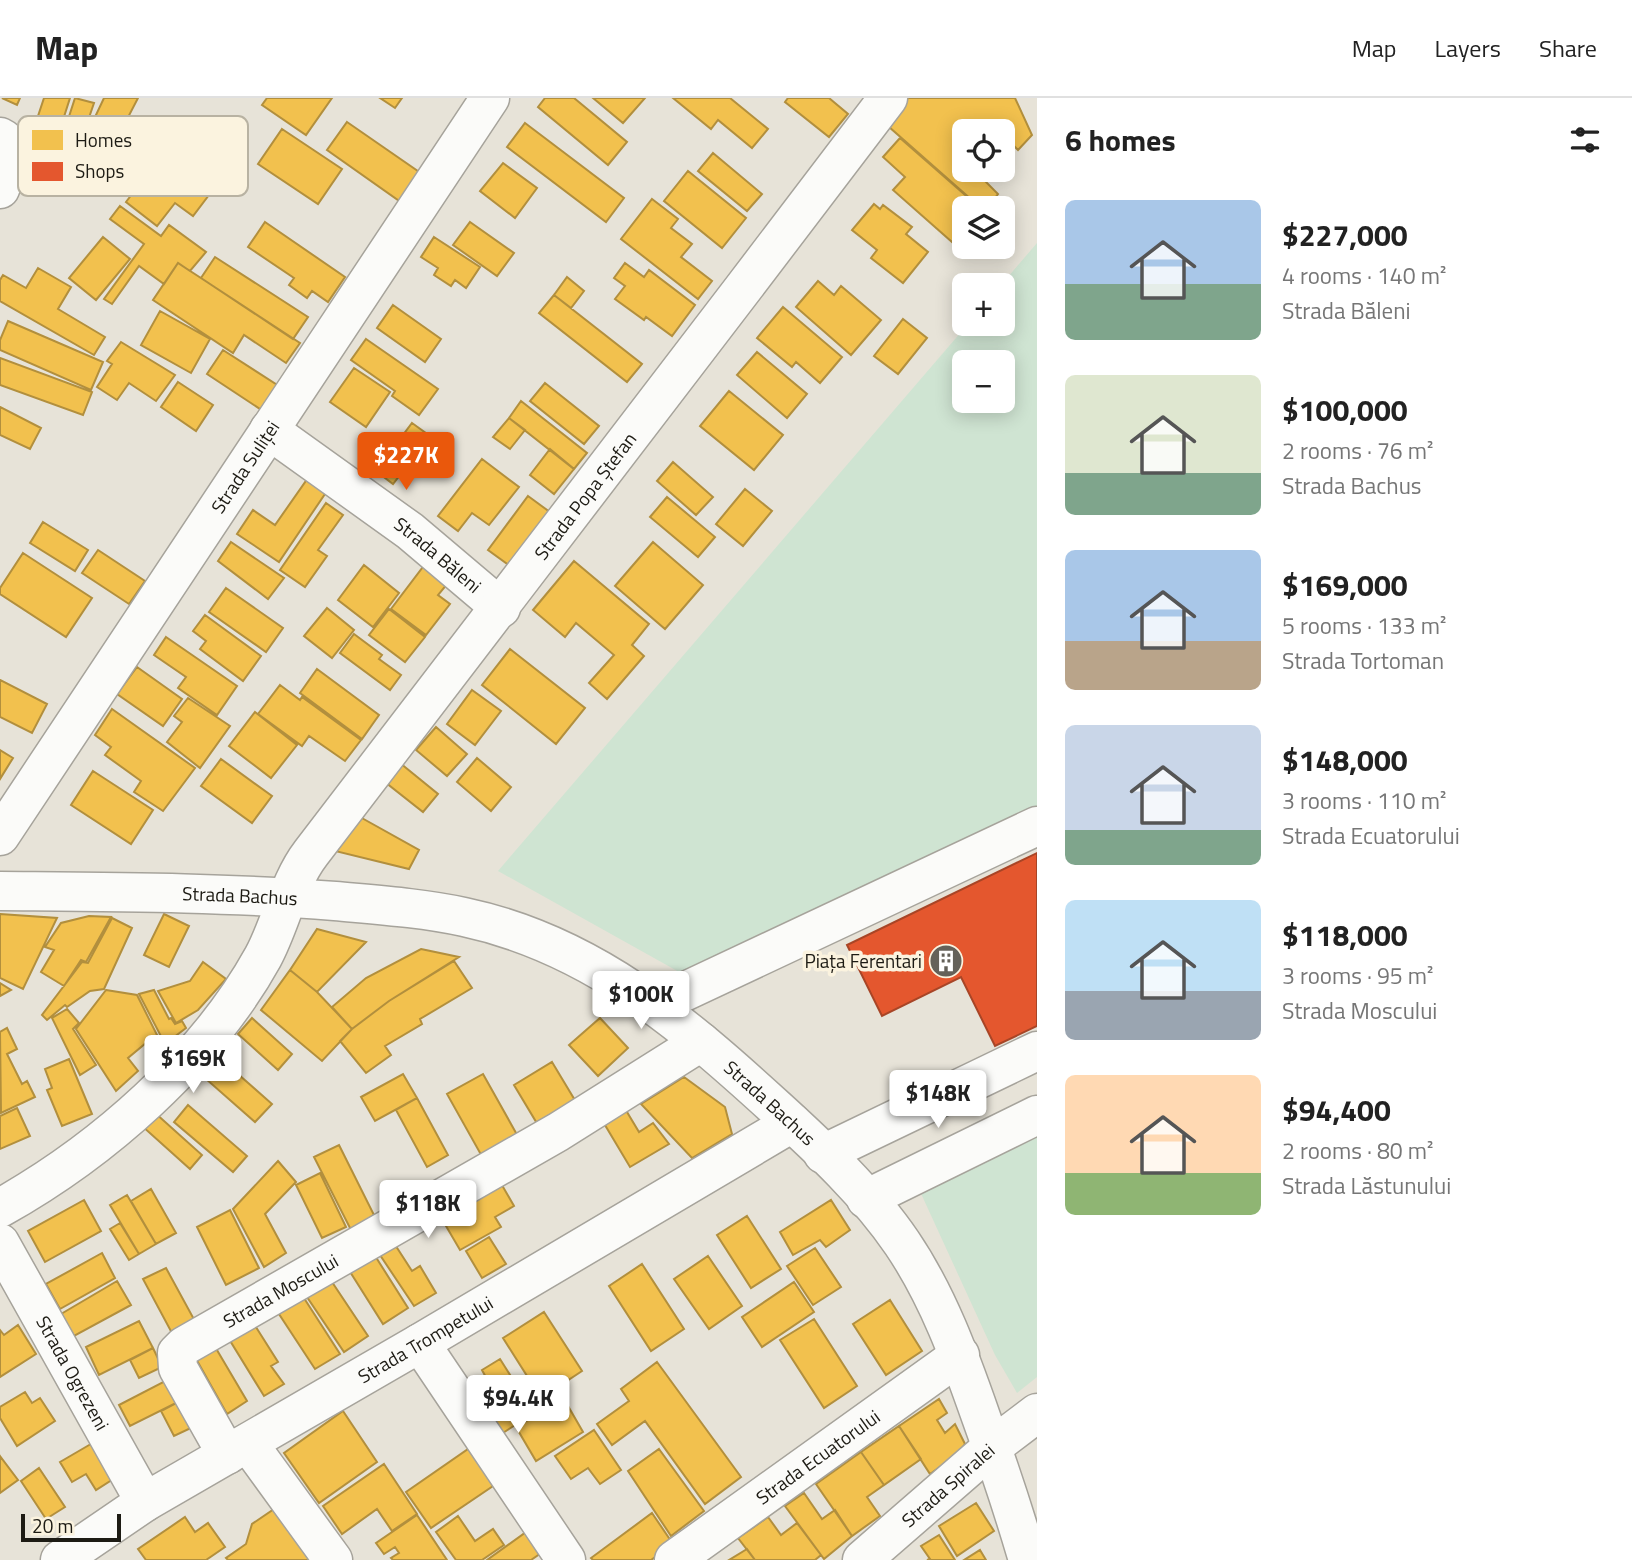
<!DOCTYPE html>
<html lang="en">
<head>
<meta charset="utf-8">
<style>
	:root { --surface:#fff; --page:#f6f6f6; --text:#222; --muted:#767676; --line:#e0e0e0; --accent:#ea580c }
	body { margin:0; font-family:"Titillium Web",sans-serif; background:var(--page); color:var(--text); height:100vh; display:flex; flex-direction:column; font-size:26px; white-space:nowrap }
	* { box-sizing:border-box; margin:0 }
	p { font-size:23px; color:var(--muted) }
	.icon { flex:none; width:38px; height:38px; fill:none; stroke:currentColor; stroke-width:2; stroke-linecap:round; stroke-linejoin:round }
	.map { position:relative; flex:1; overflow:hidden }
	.sheet { display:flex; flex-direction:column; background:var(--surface); width:595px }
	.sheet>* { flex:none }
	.fabs { position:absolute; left:952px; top:21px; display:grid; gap:14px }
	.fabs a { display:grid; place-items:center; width:63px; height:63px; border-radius:10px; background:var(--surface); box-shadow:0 4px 18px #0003; font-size:35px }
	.scale { position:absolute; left:21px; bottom:18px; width:100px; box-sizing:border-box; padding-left:7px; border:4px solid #1d1b14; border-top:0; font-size:19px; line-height:24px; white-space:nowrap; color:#1d1b14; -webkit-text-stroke:5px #fbf3df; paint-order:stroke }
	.price { position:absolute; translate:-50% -60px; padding:0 16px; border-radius:7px; background:#fff; color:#222; font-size:23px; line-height:46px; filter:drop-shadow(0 2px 4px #0008) }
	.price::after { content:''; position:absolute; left:50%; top:42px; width:21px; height:16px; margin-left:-10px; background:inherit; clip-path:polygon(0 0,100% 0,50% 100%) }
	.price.active { background:var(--accent); color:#fff }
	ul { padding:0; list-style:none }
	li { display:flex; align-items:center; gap:21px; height:175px; padding:0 28px }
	li span { display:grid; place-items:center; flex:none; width:196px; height:140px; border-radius:10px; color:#555 }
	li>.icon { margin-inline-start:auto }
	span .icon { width:84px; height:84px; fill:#fffc; stroke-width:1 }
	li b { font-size:30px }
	h2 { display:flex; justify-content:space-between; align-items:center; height:84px; padding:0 28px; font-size:30px }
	header { display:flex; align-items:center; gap:42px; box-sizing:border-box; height:98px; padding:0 35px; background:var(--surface); border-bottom:2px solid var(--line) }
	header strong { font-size:33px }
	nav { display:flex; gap:38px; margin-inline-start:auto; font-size:24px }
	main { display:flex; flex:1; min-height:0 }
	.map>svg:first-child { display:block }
	.green { fill:#cfe4d2; fill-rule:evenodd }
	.homes { fill:#f2c14e; stroke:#b28f3d; stroke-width:2 }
	.shops { fill:#e4572e; stroke:#a84526; stroke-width:2 }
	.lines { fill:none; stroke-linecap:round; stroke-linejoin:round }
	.minor-casing { stroke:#a6a39b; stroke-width:41 }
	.minor { stroke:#fbfbf9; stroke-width:38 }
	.labels { text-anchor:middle; stroke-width:7; stroke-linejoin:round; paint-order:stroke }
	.street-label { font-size:19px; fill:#1d1b14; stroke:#fbf3df }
	.poi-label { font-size:19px; fill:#1d1b14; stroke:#fbf3df; text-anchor:end }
	.key { fill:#fbf3df; stroke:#b8b2a2; stroke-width:2 }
	.key-label { font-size:19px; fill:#1d1b14 }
</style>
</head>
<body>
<header>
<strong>Map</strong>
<nav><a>Map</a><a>Layers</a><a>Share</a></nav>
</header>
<main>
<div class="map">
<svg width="1037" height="1462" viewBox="0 0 1037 1462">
	<rect width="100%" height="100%" fill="#e7e3d8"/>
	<!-- green -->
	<path class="green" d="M1037 145V724L697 884 498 773 968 226H1003V187H1001ZM964 264H1003V303H964Z
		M1037 1031V1279L1017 1295 995 1257 918 1089Z"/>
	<!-- homes -->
	<path class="homes" d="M2 0H20L17 7Z
		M44 0H70L62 25 38 18Z
		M75 0 94 5 81 43 63 37Z
		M104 0H138L121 33 95 19Z
		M267 0H332L306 37 262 7Z
		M380 0H402L395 10Z
		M545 0H574L627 44 608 67 538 9Z
		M593 0H645L623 25Z
		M673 0H730L768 31 752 50 718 22 711 31Z
		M788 0H829L848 16 829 39 785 4Z
		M908 0H1015L1032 37 1018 52 1012 46 1003 58V33H964V72H992L984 82 998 96 987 110H981L888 28Z
		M347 24 425 78 405 107 327 52Z
		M525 25 624 100 606 124 507 49Z
		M282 31 342 71 318 106 258 66Z
		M900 40 980 110H964V129L952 144 893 92 905 79 883 59Z
		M713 55 762 96 747 113 698 73Z
		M161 58 183 75 185 72 212 93 193 118 175 105 157 128 126 104Z
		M503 65 537 90 515 120 480 93Z
		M688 73 746 120 722 150 664 103Z
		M652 101 678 121 671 130 692 146 681 159 712 183 698 201 621 141Z
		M874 106 880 111 883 107 912 129 906 136 928 154 903 185 871 160 877 152 852 132Z
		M120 108 161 138 169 127 206 154 190 173 178 165 164 186 139 168 112 206 104 201 144 146 110 121Z
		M265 124 345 179 328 204 312 193 307 200 289 187 294 180 248 149Z
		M470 124 514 155 497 178 453 147Z
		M103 139 130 161 96 202 69 180Z
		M434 139 480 169 466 190 455 182 451 188 434 177 438 170 421 159Z
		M215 159 308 219 293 241 201 180Z
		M178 165 300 245 286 265 244 237 233 255 153 202Z
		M625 165 644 179 649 172 695 207 672 238 646 219 644 222 615 201 625 188 614 180Z
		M38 170 71 189 58 211 105 239 94 257 0 203V182L3 177 26 190Z
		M567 179 584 193 571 210 554 197Z
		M818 183 834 197 841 188 881 222 851 257 796 209Z
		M554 197 642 266 627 284 539 215Z
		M393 207 441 241 425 264 377 230Z
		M783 209 842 259 820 285 796 264 792 269 757 240Z
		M160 213 210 241 191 275 141 247Z
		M903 221 927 240 898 276 874 258Z
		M8 223 103 264 91 292 0 252V242Z
		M366 241 438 291 419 317 392 298 395 293 351 262Z
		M121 244 175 277 156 303 129 285 117 302 97 289 112 266 107 263Z
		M223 252 282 290 266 315 207 276Z
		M757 254 807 296 787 320 737 277Z
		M0 260 92 294 83 317 0 287Z
		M354 270 390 294 366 329 330 304Z
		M178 284 213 307 196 333 161 309Z
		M545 285 599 328 584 346 530 303Z
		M729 293 783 337 754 372 700 328Z
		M521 303 587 355 574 371 509 320Z
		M0 309 41 330 30 351 0 337Z
		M509 320 525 332 510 351 493 339Z
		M412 325 430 338 393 386 376 373Z
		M550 351 574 371 554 396 530 377Z
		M482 361 519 389 489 427 472 415 458 433 438 418Z
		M673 364 713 399 696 417 657 383Z
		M308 380 327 393 279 464 237 436 253 412 275 427Z
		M745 391 772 413 743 448 716 426Z
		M528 398 558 420 517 473 488 452Z
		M667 399 715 439 698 459 650 419Z
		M326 405 343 417 318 452 327 458 305 489 280 472Z
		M43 424 88 452 75 473 30 445Z
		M231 444 284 480 268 501 218 463Z
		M653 444 703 487 665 531 615 488Z
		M98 452 145 483 129 506 82 475Z
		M23 455 92 500 66 539 0 496V490Z
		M429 461 453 479 438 497 450 506 426 537 391 511Z
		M574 463 649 526 632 547 644 558 607 601 589 585 614 557 576 525 565 539 533 512Z
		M364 467 399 495 373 529 338 502Z
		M226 490 283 530 266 554 209 514Z
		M327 510 354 532 332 560 304 538Z
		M389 511 425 539 405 564 369 537Z
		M205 517 261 558 243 583 200 551 206 543 193 533Z
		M354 536 382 557 379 561 401 577 390 592 340 555Z
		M166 539 237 588 217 617 178 590 186 579 154 557Z
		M510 551 585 610 556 646 482 587Z
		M137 569 182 601 163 628 117 596Z
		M317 571 379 617 362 641 300 595Z
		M0 582 47 606 32 635 0 619Z
		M280 587 300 602 302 599 361 642 345 663 309 638 302 648 258 616Z
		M472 592 501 613 475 647 447 626Z
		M188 600 230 628 200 670 167 644 182 624 174 618Z
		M112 611 195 670 163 713 134 694 141 683 105 657 111 649 95 637Z
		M255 614 297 647 271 680 229 648Z
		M436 629 467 656 447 678 416 652Z
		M0 652 13 660 0 681Z
		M477 660 511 689 491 713 457 684Z
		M221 661 272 698 252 725 201 688Z
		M400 665 438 696 423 714 385 684Z
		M93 673 153 712 131 746 71 707Z
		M360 719 419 752 409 771 335 753Z
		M0 816 57 820 23 891 0 880Z
		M164 816 189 828 169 869 144 857Z
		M89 818 111 819 86 864 81 862 64 888 41 874 54 852 45 849 61 825Z
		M112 820 132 830 104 891 90 893 67 909 65 907 47 922 42 917 82 864 88 865Z
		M317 831 366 844 317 894 290 872Z
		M421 851 459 859 389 903 352 931 332 909 366 880Z
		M454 863 472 890 420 921 422 926 385 948 391 957 366 975 340 943 352 931 389 903Z
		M203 864 226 881 198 912 176 925 158 893 190 883Z
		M290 872 317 894 352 931 322 963 261 912Z
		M0 885 11 892 0 898Z
		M106 892 137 897 160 943 150 950 146 945 128 960 138 973 116 993 76 931Z
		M154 892 169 921 171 920 175 926 182 923 186 930 165 946 139 896Z
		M67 911 79 925 73 931 96 967 80 977 52 920Z
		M252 920 292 956 278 972 238 936Z
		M600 920 628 950 598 978 569 947Z
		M7 930 17 951 7 956 22 986 27 983 35 999 1 1015 0 934Z
		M69 961 92 1016 62 1028 47 992 52 990 45 971Z
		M222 962 272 1006 255 1024 206 981Z
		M552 964 576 1004 538 1027 514 987Z
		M403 976 417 1000 375 1023 361 999Z
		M483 976 520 1042 484 1062 447 996Z
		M684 979 725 1009 732 1036 692 1060 641 1006Z
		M417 1000 448 1057 427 1069 396 1012Z
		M188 1007 247 1058 233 1074 174 1024Z
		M624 1009 639 1034 653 1025 669 1046 630 1069 602 1022Z
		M17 1010 30 1038 0 1051V1018Z
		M154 1014 202 1057 190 1071 142 1028Z
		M339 1047 375 1119 351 1132 314 1059Z
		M278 1063 296 1084 265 1116 286 1155 264 1169 233 1111Z
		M320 1075 346 1129 322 1140 296 1087Z
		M499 1082 514 1108 495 1119 501 1129 460 1152 439 1116Z
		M151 1091 176 1135 156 1146 131 1103Z
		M127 1097 156 1146 139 1156 110 1107Z
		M84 1102 101 1133 45 1164 28 1133Z
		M831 1102 850 1132 826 1149 820 1142 793 1157 780 1134Z
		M230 1112 259 1170 226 1187 197 1129Z
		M747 1118 781 1171 751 1190 717 1137Z
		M120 1125 139 1156 129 1162 110 1131Z
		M489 1139 506 1166 482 1180 466 1153Z
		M392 1142 412 1173 420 1168 436 1195 414 1208 376 1151Z
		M815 1150 841 1189 813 1207 787 1168Z
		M372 1153 408 1210 383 1226 347 1169Z
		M102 1155 115 1180 60 1211 46 1186Z
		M708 1158 742 1208 709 1231 674 1181Z
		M642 1166 684 1231 651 1253 609 1188Z
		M166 1170 196 1225 173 1237 143 1181Z
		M330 1181 368 1238 344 1254 305 1196Z
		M117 1183 131 1207 74 1238 61 1216Z
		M794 1184 814 1214 762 1249 742 1219Z
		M302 1197 340 1256 315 1271 277 1213Z
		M890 1202 922 1253 886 1277 853 1226Z
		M544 1214 582 1273 541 1300 503 1240Z
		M814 1221 857 1288 824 1310 780 1242Z
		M139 1223 153 1250 99 1277 86 1249Z
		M254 1226 278 1264 271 1268 284 1286 264 1298 229 1241Z
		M18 1227 36 1256 0 1279V1232L4 1237Z
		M214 1247 247 1303 227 1316 195 1259Z
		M153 1250 162 1269 139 1280 130 1262Z
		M500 1261 534 1315 498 1338 471 1294 488 1283 482 1272Z
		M657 1264 741 1379 705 1406 645 1323 612 1347 597 1326 629 1303 621 1291Z
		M169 1281 180 1303 130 1328 119 1307Z
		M25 1294 32 1305 40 1300 55 1323 17 1348 0 1320V1309Z
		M564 1301 583 1334 536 1363 516 1329Z
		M939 1301 947 1315 937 1322 945 1335 955 1326 965 1346 958 1356 930 1376 899 1328Z
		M180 1303 193 1329 174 1338 161 1313Z
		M343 1313 377 1364 319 1405 284 1355Z
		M899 1328 921 1361 884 1387 861 1354Z
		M594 1332 621 1372 600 1386 588 1370 571 1381 555 1358Z
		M96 1343 118 1378 96 1392 86 1376 72 1384 60 1364Z
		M471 1349 496 1386 431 1430 406 1394Z
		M659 1351 704 1413 671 1438 628 1373Z
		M861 1354 884 1387 867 1399 880 1418 852 1438 816 1386Z
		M0 1358 18 1382 0 1395Z
		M384 1366 417 1416 392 1433 377 1411 342 1436 323 1408Z
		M39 1370 65 1409 46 1421 21 1383Z
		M804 1395 822 1421 835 1412 852 1438 824 1461 785 1408Z
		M283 1405 322 1462H228L226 1460 246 1446 252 1426Z
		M976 1405 994 1433 957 1458 939 1428Z
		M652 1415 673 1446 651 1462H593L591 1460Z
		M417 1417 447 1462H393L391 1460 399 1455 395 1449 384 1456 376 1445Z
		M458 1418 475 1443 493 1431 504 1447 482 1462H456L436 1434Z
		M185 1419 195 1434 208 1425 225 1449 206 1462H146L138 1451Z
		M768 1419 781 1437 797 1425 821 1457 815 1462H755L738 1440Z
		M529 1432 544 1453 531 1462H487Z
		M939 1437 955 1462H927L930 1461 921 1448Z
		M747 1451 755 1462H729Z
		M980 1452 986 1462H964Z"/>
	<!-- shops -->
	<path class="shops" d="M1037 755V928L995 948 961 879 882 918 847 847Z"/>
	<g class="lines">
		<defs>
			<g id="minor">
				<path d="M0 39C21 49 6 75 0 91"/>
				<path id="s1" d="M269 332 410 433 501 510"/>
				<path id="s2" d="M0 738 490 0"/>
				<path id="s3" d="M0 793C112 794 224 794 335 803 378 807 422 810 464 819 591 846 683 925 776 1010 820 1050 868 1095 902 1145 938 1198 960 1259 981 1319 998 1366 1014 1414 1028 1462"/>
				<path d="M656 907 1037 728"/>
				<path d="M823 1056 1037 953"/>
				<path d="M866 1101 1037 1017"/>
				<path id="s4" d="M0 1110C102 1053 206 962 263 859 281 826 288 785 311 755 505 505 696 252 888 0"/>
				<path id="s5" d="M0 1145 145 1404"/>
				<path d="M420 1245 566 1462"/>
				<path d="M248 1345 333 1462"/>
				<path id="s6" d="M227 1357 178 1270 177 1255 184 1248 558 1034 701 944"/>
				<path id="s7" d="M60 1462 145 1404 420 1245 792 1025"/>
				<path id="s8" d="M674 1462 960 1257"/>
				<path id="s9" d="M862 1462 992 1349 1037 1315"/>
			</g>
		</defs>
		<!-- minor casing -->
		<use href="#minor" class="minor-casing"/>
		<!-- minor -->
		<use href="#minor" class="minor"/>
	</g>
	<!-- icons -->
	<defs>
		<symbol id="building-disc" viewBox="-11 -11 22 22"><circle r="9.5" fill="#646159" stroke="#fbf3df"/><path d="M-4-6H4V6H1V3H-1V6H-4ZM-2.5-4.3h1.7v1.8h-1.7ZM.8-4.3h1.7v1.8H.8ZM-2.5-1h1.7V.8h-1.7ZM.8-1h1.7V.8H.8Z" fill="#fff"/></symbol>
	</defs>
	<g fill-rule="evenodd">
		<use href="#building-disc" x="927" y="844" width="38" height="38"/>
	</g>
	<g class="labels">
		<!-- street labels -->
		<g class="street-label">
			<text dy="7" stroke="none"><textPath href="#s2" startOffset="443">Strada Suliței</textPath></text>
			<text dy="7" stroke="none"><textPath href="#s4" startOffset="933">Strada Popa Ștefan</textPath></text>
			<text dy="7" stroke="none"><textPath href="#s1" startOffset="210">Strada Băleni</textPath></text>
			<text dy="7" stroke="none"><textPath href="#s3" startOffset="240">Strada Bachus</textPath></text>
			<text dy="7" stroke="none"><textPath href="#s3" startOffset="828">Strada Bachus</textPath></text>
			<text dy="7" stroke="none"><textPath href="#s6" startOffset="236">Strada Moscului</textPath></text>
			<text dy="7" stroke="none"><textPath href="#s7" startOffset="427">Strada Trompetului</textPath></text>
			<text dy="7" stroke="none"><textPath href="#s5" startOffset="149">Strada Ogrezeni</textPath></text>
			<text dy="7" stroke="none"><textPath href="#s8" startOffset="177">Strada Ecuatorului</textPath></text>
			<text dy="7" stroke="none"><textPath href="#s9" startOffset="114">Strada Spiralei</textPath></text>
		</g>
		<!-- poi labels -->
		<g class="poi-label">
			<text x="922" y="870">Piața Ferentari</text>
		</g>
	</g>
	<!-- legend -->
	<rect x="18" y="18" width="230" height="80" rx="10" class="key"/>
	<rect x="32" y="32" width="31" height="20" fill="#f2c14e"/>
	<rect x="32" y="64" width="31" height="19" fill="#e4572e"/>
	<g class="key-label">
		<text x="75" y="49">Homes</text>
		<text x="75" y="80">Shops</text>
	</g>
</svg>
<div class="fabs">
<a><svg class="icon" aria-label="locate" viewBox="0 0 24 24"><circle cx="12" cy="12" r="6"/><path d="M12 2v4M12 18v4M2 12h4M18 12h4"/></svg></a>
<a><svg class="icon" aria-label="layers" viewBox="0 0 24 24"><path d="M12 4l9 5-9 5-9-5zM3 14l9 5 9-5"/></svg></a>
<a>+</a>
<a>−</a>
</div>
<div class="scale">20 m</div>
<b class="price active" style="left:406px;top:394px">$227K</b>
<b class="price" style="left:641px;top:933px">$100K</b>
<b class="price" style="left:193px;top:997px">$169K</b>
<b class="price" style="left:938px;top:1032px">$148K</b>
<b class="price" style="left:428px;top:1142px">$118K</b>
<b class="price" style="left:518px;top:1337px">$94.4K</b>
</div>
<section class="sheet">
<h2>6 homes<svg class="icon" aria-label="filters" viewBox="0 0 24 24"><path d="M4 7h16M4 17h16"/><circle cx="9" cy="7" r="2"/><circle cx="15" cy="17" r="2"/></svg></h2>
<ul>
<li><span style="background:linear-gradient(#a9c7e8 60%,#7fa58c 0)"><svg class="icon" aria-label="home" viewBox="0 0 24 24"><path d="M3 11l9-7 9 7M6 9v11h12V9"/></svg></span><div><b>$227,000</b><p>4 rooms · 140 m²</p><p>Strada Băleni</p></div></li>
<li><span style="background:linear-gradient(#dfe7d0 70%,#7fa58c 0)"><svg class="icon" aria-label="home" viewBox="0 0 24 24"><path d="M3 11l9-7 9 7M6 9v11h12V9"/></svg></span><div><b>$100,000</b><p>2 rooms · 76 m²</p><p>Strada Bachus</p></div></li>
<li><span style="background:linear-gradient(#a9c7e8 65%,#b9a48a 0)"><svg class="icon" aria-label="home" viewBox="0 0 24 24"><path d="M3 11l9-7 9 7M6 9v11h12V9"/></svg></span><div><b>$169,000</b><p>5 rooms · 133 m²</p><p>Strada Tortoman</p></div></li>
<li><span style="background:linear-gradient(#c9d6e8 75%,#7fa58c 0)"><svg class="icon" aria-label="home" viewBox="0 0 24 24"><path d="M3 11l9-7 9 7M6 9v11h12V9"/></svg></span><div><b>$148,000</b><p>3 rooms · 110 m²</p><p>Strada Ecuatorului</p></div></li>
<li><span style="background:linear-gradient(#bfe0f5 65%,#9aa5b1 0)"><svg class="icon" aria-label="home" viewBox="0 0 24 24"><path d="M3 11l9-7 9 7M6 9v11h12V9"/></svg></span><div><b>$118,000</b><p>3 rooms · 95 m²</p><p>Strada Moscului</p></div></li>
<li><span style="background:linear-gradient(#ffd9b3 70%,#8fb573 0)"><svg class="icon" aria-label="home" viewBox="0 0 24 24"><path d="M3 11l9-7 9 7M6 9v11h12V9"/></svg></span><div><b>$94,400</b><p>2 rooms · 80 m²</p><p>Strada Lăstunului</p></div></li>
</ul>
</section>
</main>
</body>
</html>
